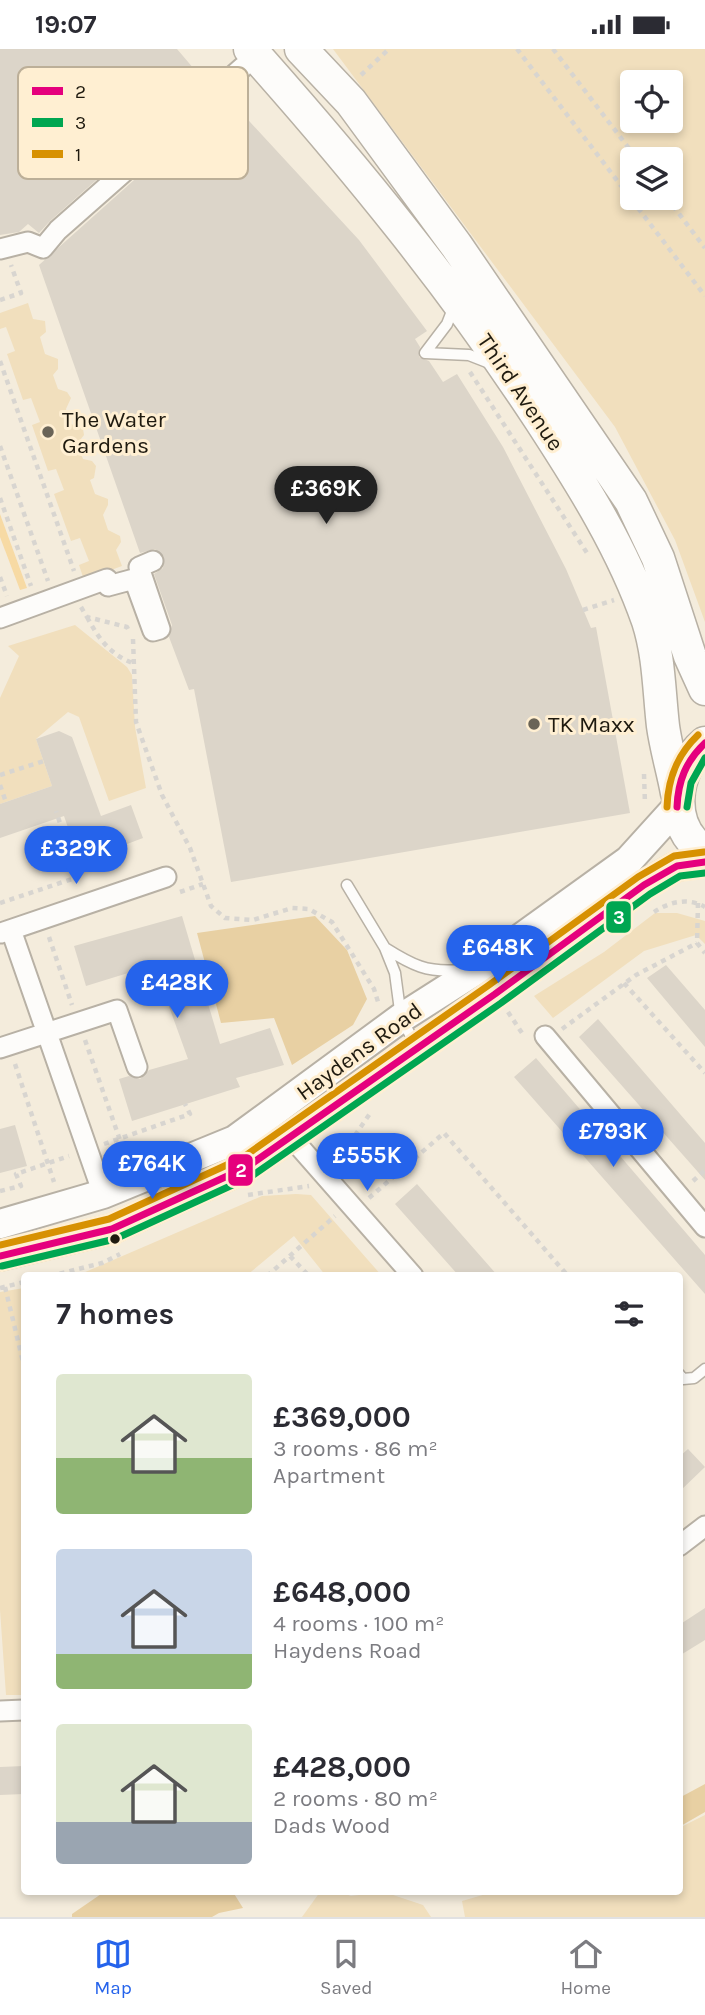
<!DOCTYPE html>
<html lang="en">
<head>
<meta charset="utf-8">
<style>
	:root { --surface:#fff; --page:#f7f7f7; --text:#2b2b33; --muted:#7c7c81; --line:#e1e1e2; --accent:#2563eb }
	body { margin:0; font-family:Karla,sans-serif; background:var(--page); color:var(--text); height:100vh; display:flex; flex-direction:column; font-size:26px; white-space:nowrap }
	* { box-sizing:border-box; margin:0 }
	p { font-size:23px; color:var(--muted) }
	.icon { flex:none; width:38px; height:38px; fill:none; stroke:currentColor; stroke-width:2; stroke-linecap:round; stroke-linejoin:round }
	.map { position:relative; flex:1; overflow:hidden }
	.panel { position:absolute; left:21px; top:1223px; width:662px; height:623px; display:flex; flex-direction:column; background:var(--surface); border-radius:7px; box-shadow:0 4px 10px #0003 }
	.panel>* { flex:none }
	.fabs { position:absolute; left:620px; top:21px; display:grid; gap:14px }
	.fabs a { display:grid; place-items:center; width:63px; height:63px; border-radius:7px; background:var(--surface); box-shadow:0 4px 10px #0003; font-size:35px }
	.price { position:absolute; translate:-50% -60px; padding:0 16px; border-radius:24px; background:var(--accent); color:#fff; font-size:23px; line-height:46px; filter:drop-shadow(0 2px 4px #0008) }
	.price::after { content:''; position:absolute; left:50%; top:42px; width:21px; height:16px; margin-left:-10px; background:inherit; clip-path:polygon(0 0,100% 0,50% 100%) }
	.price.on { background:#222; color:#fff }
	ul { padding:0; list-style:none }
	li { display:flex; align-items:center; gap:21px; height:175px; padding:0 35px }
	li span { display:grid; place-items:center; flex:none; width:196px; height:140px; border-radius:7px; color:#555 }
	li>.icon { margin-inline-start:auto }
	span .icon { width:84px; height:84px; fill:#fffc; stroke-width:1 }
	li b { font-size:30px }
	h2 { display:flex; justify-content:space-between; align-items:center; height:84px; padding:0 35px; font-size:30px }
	.status { display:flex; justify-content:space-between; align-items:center; height:49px; padding:0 35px; background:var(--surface); direction:ltr }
	.status svg { height:19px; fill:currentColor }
	.tab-bar { display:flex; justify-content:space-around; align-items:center; height:98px; border-top:2px solid var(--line); background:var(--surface); font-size:19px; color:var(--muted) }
	.tab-bar a { display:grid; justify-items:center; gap:4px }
	.tab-bar .on { color:var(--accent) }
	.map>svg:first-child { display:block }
	.green { fill:#f1dfbd; fill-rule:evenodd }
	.forest { fill:#e8d0a3 }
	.water { fill:#f7daa4 }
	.building { fill:#dcd5c9 }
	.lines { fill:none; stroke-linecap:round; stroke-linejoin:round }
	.lane-casing { stroke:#b8b1a5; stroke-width:13 }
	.street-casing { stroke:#b8b1a5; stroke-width:23 }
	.secondary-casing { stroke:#b8b1a5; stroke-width:32 }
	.primary-casing { stroke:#b8b1a5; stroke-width:35 }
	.path { stroke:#d8d5d0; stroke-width:4.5; stroke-dasharray:5 5; stroke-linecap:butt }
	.lane { stroke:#fdfcfa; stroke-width:10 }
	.street { stroke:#fdfcfa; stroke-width:19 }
	.secondary { stroke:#fdfcfa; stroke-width:28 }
	.primary { stroke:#fdfcfa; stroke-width:32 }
	.bus-1-casing { stroke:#ffefd2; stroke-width:12 }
	.bus-2-casing { stroke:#ffefd2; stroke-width:12 }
	.bus-3-casing { stroke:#ffefd2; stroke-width:12 }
	.bus-1 { stroke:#e5007d; stroke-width:7 }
	.bus-2 { stroke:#00a651; stroke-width:7 }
	.bus-3 { stroke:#d79102; stroke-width:7 }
	.poi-dot { fill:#6a6457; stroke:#ffefd2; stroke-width:2.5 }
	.bus-dot { fill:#1f1a0f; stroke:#ffefd2; stroke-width:2.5 }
	.labels { text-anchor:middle; stroke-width:6; stroke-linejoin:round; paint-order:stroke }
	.street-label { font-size:23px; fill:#1f1a0f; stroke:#ffefd2 }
	.poi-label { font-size:23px; fill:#1f1a0f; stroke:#ffefd2; text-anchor:start }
	.key { fill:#ffefd2; stroke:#bcaf98; stroke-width:2 }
	.key-label { font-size:19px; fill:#1f1a0f }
	.line-badge { stroke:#ffefd2; stroke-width:2.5 }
	.badge-label { font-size:19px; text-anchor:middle; font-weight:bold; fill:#fff }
</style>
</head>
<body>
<div class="status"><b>19:07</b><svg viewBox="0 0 49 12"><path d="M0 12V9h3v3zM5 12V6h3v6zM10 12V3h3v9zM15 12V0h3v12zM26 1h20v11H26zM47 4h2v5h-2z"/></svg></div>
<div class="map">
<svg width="705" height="1868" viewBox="0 0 705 1868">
	<rect width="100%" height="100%" fill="#f4ecdc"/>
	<!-- green -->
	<path class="green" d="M333 0H705V573L675 491 615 378ZM632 33H670V72H632ZM632 110H670V149H632Z
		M28 254 33 270 45 272 46 283 40 288 45 305 58 310V320L53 326 58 340 67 343 71 349 66 360 71 375 83 380 84 386 77 395 83 410 92 412 96 417 94 429 90 431 95 445 108 450V456L103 466 108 481 120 487 121 493 116 501 122 517 84 531 79 516 89 512 80 489 71 492 54 445 64 441 56 420 48 422 32 376 40 373 31 349 23 351 7 305 15 302 6 278 0 280V264Z
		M75 576 127 618 132 626 135 678 146 739 109 752 79 668 68 663 36 690 52 737 0 755V649L19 607 8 597Z
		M655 864H677L705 872V895L696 886 644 902 553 969 534 947 604 903Z
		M296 1145 311 1146 382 1227H326L294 1187 246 1227H76L262 1147Z
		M24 1239V1646H6L0 1561V1243Z
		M705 1766V1868H465L462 1852 493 1843H679V1779Z
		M320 1843H340L351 1847 384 1843 423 1856 431 1868H302Z"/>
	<!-- forest -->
	<path class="forest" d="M315 867 347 901 367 950 353 976 292 1016 274 969 221 974 197 884Z
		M705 1735V1763L679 1778V1749Z
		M104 1843H180L214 1846 233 1843 243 1859 219 1864 212 1868H72V1865Z"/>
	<!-- water -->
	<path class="water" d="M0 465 27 539 20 541 0 488Z"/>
	<!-- building -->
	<path class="building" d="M0 0H177L206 34 50 172 39 184 28 175 19 183 0 186Z
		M227 48 359 191 427 282 415 290 420 298 419 308 429 312 443 333 457 325 503 398 566 520 591 579 596 578 630 764 231 833 194 640 189 641 169 588 172 576 154 525 163 519 164 508 155 500 140 504 39 216Z
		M59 682 72 688 101 767 131 756 143 789 111 801 112 806 92 814 78 808 64 767 0 789V755L52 737 36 690Z
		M182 867 220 995 270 979 284 1016 236 1029 240 1038 132 1072 119 1030 129 1027 140 1030 149 1021 188 1010 154 916 86 937 74 897Z
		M666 916 705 961V998L647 929Z
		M598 970 705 1094V1131L579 988Z
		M536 1009 705 1206V1245L514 1028Z
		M15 1076 27 1117 0 1124V1080Z
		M417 1135 498 1227H459L395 1155Z
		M688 1400 705 1418 679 1443V1408Z
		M705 1559V1591L679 1607V1576Z
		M24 1717V1745L0 1746V1718Z"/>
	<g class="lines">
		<defs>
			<path id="lane" d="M454 257 447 275 425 304 469 306 492 315
				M347 836 385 899
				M416 996 401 969 395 924 385 899C412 916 427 924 460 921
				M679 1325 683 1330 694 1329 705 1320"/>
			<path id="street" d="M0 200 28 193 43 199 58 181 243 18
				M0 569 107 530 108 537 134 530 153 582 160 580 139 518 153 512
				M11 881 103 1145
				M1 884 166 828
				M545 987 705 1178
				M0 999 117 961 137 1018
				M290 1087 413 1227
				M679 1497 705 1477
				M0 1662 24 1661"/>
			<path id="secondary" d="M0 1175 103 1145 235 1091 401 969 478 920 629 811 677 758
				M0 1207 112 1180 247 1118 495 945 644 836 677 817 705 813"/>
			<path id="primary" d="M250 0C355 118 454 239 541 372 582 435 623 500 648 572 659 606 659 642 663 677 666 699 673 722 677 744
				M301 0 351 53 456 196 631 452 658 509 690 607 705 640
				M705 694C673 721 666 777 705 803"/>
		</defs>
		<!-- lane casing -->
		<use href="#lane" class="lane-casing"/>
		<!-- street casing -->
		<use href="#street" class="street-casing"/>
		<!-- secondary casing -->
		<use href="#secondary" class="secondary-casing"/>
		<!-- primary casing -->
		<use href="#primary" class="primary-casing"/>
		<!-- path -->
		<path class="path" d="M517 0 705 247
			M553 0 637 110
			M361 26 389 0
			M667 149 705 199
			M0 251 21 244 11 216
			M0 312 74 522
			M470 323 587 504
			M0 397 48 532
			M0 449 31 537
			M0 528 7 547
			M81 558 87 568 127 578 129 582
			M583 561 614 551
			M87 568C99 590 110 606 135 615
			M133 590 136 673 162 746 190 799 211 857 225 869 253 871 292 859 309 860 332 873 374 940 379 956
			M644 725 645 755
			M0 726 44 712
			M0 736 6 753
			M180 843 203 835
			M0 854 78 828 56 762
			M698 854 697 894 705 904
			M654 863C669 853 688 848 705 858
			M49 888 72 956
			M624 934 705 1024
			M508 963 524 987
			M562 980 636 926 697 894
			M85 991 127 1111
			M15 1015 54 1133
			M104 1095 190 1065 185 1055
			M338 1111 371 1063
			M693 1132 705 1121
			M0 1142 21 1137 16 1125 69 1107
			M248 1146 309 1137
			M369 1149 444 1084 568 1227
			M290 1207 309 1227
			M50 1227 102 1214 120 1205
			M267 1227 335 1167
			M5 1238 24 1317
			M0 1239 24 1233"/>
		<!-- lane -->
		<use href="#lane" class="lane"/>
		<!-- street -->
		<use href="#street" class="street"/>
		<!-- secondary -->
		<use href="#secondary" class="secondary"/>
		<!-- primary -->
		<use href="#primary" class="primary"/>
		<defs>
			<path id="bus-1" d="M677 758C678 732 686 712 705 694
				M0 1207 112 1180 247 1118 495 945 644 836 677 817 705 813"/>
			<path id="bus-2" d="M687 758 691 734 705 709
				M2 1217 115 1190 252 1127 501 954 650 845 680 827 705 824"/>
			<path id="bus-3" d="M667 758C668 729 677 706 698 686
				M0 1196 109 1170 242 1109 489 936 638 828 674 807 704 803"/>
		</defs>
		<!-- bus-1 casing -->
		<use href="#bus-1" class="bus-1-casing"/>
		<!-- bus-2 casing -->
		<use href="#bus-2" class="bus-2-casing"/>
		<!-- bus-3 casing -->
		<use href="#bus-3" class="bus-3-casing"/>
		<!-- bus-1 -->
		<use href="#bus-1" class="bus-1"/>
		<!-- bus-2 -->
		<use href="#bus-2" class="bus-2"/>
		<!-- bus-3 -->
		<use href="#bus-3" class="bus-3"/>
	</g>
	<!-- markers -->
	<g class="poi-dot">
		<circle cx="48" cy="383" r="7"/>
		<circle cx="534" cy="675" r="7"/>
	</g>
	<circle class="bus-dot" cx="115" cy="1190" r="6"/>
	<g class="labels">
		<!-- street labels -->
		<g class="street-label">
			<text transform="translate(521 343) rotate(56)" y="8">Third Avenue</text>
			<text transform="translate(359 1002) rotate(-36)" y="8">Haydens Road</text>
		</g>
		<!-- poi labels -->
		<g class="poi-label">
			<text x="62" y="378">The Water<tspan x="62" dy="26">Gardens</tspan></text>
			<text x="548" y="683">TK Maxx</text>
		</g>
	</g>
	<!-- legend -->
	<rect x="18" y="18" width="230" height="112" rx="10" class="key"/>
	<rect x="32" y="38" width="31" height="8" fill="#e5007d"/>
	<rect x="32" y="69" width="31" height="9" fill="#00a651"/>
	<rect x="32" y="101" width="31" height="8" fill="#d79102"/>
	<g class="key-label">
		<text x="75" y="49">2</text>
		<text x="75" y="80">3</text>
		<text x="75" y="112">1</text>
	</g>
	<g class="line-badge">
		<rect x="605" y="851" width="27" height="34" rx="7" fill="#00a651"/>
		<rect x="227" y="1104" width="27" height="34" rx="7" fill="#e5007d"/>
	</g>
	<g class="badge-label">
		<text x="619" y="875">3</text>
		<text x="241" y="1128">2</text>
	</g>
</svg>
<div class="fabs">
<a><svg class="icon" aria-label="locate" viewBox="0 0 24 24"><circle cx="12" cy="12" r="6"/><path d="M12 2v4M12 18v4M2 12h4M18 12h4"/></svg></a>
<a><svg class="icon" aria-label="layers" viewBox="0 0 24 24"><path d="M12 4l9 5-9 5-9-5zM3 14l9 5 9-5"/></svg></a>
</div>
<b class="price on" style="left:326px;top:477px">£369K</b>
<b class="price" style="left:76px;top:837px">£329K</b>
<b class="price" style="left:498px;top:936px">£648K</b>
<b class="price" style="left:177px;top:971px">£428K</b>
<b class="price" style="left:613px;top:1120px">£793K</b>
<b class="price" style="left:367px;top:1144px">£555K</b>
<b class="price" style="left:152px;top:1152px">£764K</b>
<section class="panel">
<h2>7 homes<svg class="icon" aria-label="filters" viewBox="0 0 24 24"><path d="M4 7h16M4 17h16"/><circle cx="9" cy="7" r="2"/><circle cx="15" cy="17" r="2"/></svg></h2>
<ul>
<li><span style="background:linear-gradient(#dfe7d0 60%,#8fb573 0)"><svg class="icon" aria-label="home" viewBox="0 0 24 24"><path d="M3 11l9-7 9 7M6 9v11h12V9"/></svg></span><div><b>£369,000</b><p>3 rooms · 86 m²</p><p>Apartment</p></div></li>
<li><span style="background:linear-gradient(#c9d6e8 75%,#8fb573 0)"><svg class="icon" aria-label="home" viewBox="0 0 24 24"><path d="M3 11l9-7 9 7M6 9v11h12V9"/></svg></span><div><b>£648,000</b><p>4 rooms · 100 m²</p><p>Haydens Road</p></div></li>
<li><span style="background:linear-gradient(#dfe7d0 70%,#9aa5b1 0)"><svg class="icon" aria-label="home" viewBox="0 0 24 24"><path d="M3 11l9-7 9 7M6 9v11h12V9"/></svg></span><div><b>£428,000</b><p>2 rooms · 80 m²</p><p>Dads Wood</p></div></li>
</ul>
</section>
</div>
<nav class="tab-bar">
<a class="on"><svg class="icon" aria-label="map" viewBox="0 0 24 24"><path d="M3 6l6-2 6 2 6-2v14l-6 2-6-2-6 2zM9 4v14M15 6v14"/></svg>Map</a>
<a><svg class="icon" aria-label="saved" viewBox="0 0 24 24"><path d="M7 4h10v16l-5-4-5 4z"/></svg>Saved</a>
<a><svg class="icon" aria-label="home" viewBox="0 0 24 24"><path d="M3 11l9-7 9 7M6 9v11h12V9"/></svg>Home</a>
</nav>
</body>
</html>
